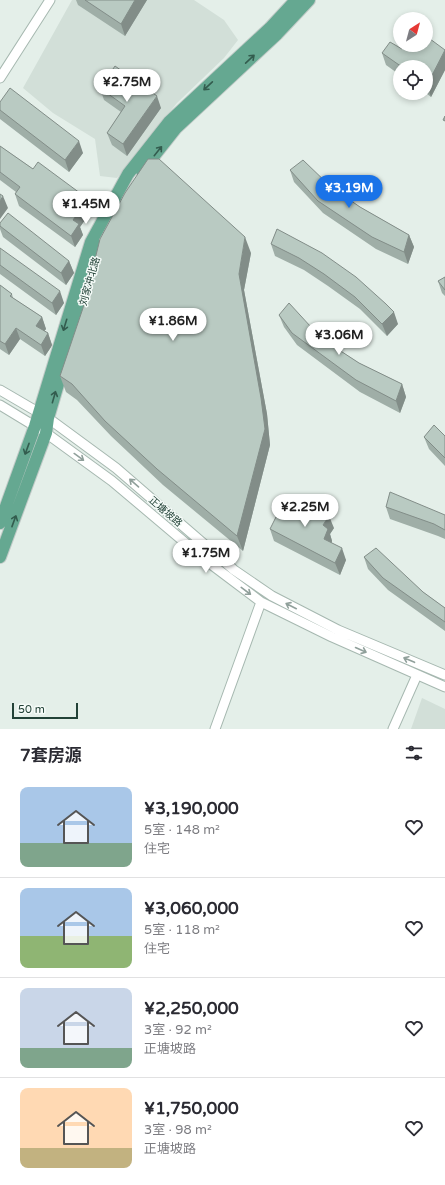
<!DOCTYPE html>
<html lang="zh">
<head>
<meta charset="utf-8">
<style>
	:root { --surface:#fff; --page:#f2f2f3; --text:#2b2b33; --muted:#7c7c81; --line:#e1e1e2; --accent:#1a73e8 }
	body { margin:0; font-family:"Varela Round","Noto Sans SC",sans-serif; background:var(--page); color:var(--text); height:100vh; display:flex; flex-direction:column; font-size:15px; white-space:nowrap }
	* { box-sizing:border-box; margin:0 }
	p { font-size:13px; color:var(--muted) }
	.icon { flex:none; width:22px; height:22px; fill:none; stroke:currentColor; stroke-width:2; stroke-linecap:round; stroke-linejoin:round }
	.map { position:relative; height:729px; overflow:hidden }
	.sheet { display:flex; flex-direction:column; background:var(--surface); flex:1 }
	.sheet>* { flex:none }
	.needle { width:26px; rotate:36deg }
	.fabs { position:absolute; left:393px; top:12px; display:grid; gap:8px }
	.fabs a { display:grid; place-items:center; width:40px; height:40px; border-radius:50%; background:var(--surface); box-shadow:0 2px 6px #0003; font-size:20px }
	.scale { position:absolute; left:12px; bottom:10px; width:66px; box-sizing:border-box; padding-left:4px; border:2px solid #224237; border-top:0; font-size:11px; line-height:14px; white-space:nowrap; color:#224237; -webkit-text-stroke:3px #f5fbf8; paint-order:stroke }
	.price { position:absolute; translate:-50% -34px; padding:0 9px; border-radius:14px; background:#fff; color:#222; font-size:13px; line-height:26px; filter:drop-shadow(0 1px 2px #0008) }
	.price::after { content:''; position:absolute; left:50%; top:24px; width:12px; height:9px; margin-left:-6px; background:inherit; clip-path:polygon(0 0,100% 0,50% 100%) }
	.price.current { background:var(--accent); color:#fff }
	ul { padding:0; list-style:none }
	li { display:flex; align-items:center; gap:12px; height:100px; padding:0 20px }
	li+li { border-top:1px solid var(--line) }
	li span { display:grid; place-items:center; flex:none; width:112px; height:80px; border-radius:8px; color:#555 }
	li>.icon { margin-inline-start:auto }
	span .icon { width:48px; height:48px; fill:#fffc; stroke-width:1 }
	li b { font-size:17px }
	h2 { display:flex; justify-content:space-between; align-items:center; height:48px; padding:0 20px; font-size:17px }
	.map>svg:first-child { display:block }
	.built { fill:#d2dfd8 }
	.lines { fill:none; stroke-linecap:round; stroke-linejoin:round }
	.minor-casing { stroke:#a6b8b0; stroke-width:11 }
	.major-casing { stroke:#c1cac7; stroke-width:14 }
	.minor { stroke:#fff; stroke-width:9 }
	.major { stroke:#65a891; stroke-width:12 }
	.wall { fill:#9faea7 }
	.shaded-wall { fill:#828d88 }
	.building { fill:#b9cac2; stroke:#828d88 }
	.oneway { stroke:#335c4e }
	.oneway2 { stroke:#90a09b }
	.labels { text-anchor:middle; stroke-width:3; stroke-linejoin:round; paint-order:stroke }
	.street-label { font-size:10px; fill:#224237; stroke:#f5fbf8 }
</style>
</head>
<body>
<div class="map">
<svg width="445" height="729" viewBox="0 0 445 729">
	<rect width="100%" height="100%" fill="#e4efe9"/>
	<!-- built -->
	<path class="built" d="M72 0H194L224 20 238 40 224 58 177 103 117 178 100 176 95 139 53 113 23 88Z
		M422 698 445 709V729H411Z"/>
	<g class="lines">
		<defs>
			<path id="minor" d="M0 78 50 0
				M0 390 48 418 116 468 234 570 272 596 338 630 445 675
				M0 405 46 433 112 481 208 562 261 602 332 637 445 687
				M215 729 261 602
				M393 729 417 675"/>
			<path id="major" d="M142 171 176 128 277 34 309 0
				M0 523 35 426 91 242 128 174 169 122 270 28 296 0
				M0 557 46 433 48 418 99 246"/>
		</defs>
		<!-- minor casing -->
		<use href="#minor" class="minor-casing"/>
		<!-- major casing -->
		<use href="#major" class="major-casing"/>
		<!-- minor -->
		<use href="#minor" class="minor"/>
		<!-- major -->
		<use href="#major" class="major"/>
	</g>
	<!-- wall -->
	<path class="wall" d="M76 0H147L125 36 78 5Z
		M402 49 445 50V70L431 97 426 93V67H400V75L386 65 382 53Z
		M100 88 161 108 127 156 112 145 107 133 121 112 104 100Z
		M0 110 83 153 69 172 0 119Z
		M0 146 33 169 88 199 92 210 80 227 83 235 75 247 19 206 15 194 16 192 0 180Z
		M290 170 331 187 360 207 409 235 414 247 408 264 376 249 323 213 294 182Z
		M0 223 69 261 74 273 66 285 3 237 0 229Z
		M277 229 398 324 387 336 360 309 328 286 304 270 275 256 271 244Z
		M0 248 64 303 56 315 0 274Z
		M251 253 244 290 267 414 270 445 243 551 163 485 111 436 77 400 66 392 60 376Z
		M445 277V296L442 293 438 281Z
		M0 285 12 294 13 298 42 317 46 329 44 331 48 333 52 345 51 347 45 356 20 339 9 355 0 349Z
		M279 315 311 327 333 346 359 363 402 384 406 397 400 413 360 392 297 345 284 327Z
		M445 436V466L429 449 424 437Z
		M386 507 445 515V539L438 536 390 519Z
		M334 528 330 534 332 541V543L346 560 340 575 274 541 270 529Z
		M364 557 423 592 445 608V631L388 590 368 569Z"/>
	<!-- shaded-wall -->
	<path class="shaded-wall" d="M135 0H147L125 36 121 24Z
		M445 50V70L431 97 427 85Z
		M157 96 161 108 127 156 123 144Z
		M79 141 83 153 69 172 65 160Z
		M3 196 8 208 0 219V201Z
		M88 199 92 210 80 227 83 235 75 247 71 236 73 220Z
		M409 235 414 247 408 264 404 252Z
		M245 237 251 253 244 290 267 414 270 445 243 551 237 536 239 274Z
		M69 261 74 273 66 285 61 273Z
		M60 291 64 303 56 315 52 303Z
		M394 312 398 324 387 336 382 324Z
		M42 317 46 329 40 337 36 326Z
		M16 328 20 339 9 355 5 344Z
		M48 333 52 345 51 347 45 356 41 345Z
		M402 384 406 397 400 413 396 401Z
		M329 516 334 528 330 534 332 541 328 551 324 539 323 525Z
		M342 548 346 560 340 575 335 563Z"/>
	<!-- building -->
	<path class="building" d="M85 0H135L121 24Z
		M426 36 445 50 427 85 426 84V67H402L382 53 390 42 402 49 405 45H426Z
		M115 66 157 96 123 144 107 133 125 106 100 88Z
		M10 88 79 141 65 160 0 110V102Z
		M445 116V121L443 120Z
		M0 146 33 169 38 162 88 199 73 220 79 224 71 236 15 194 20 187 0 172Z
		M148 159H159L245 237 239 274 261 398 265 429 237 536 157 469 105 421 72 384 60 376 83 308 100 239 125 193Z
		M303 160 331 187 360 207 409 235 404 252 372 237 318 201 290 170Z
		M0 194 3 196 0 201Z
		M8 213 69 261 61 273 0 226V223Z
		M277 229 322 253 356 277 386 304 394 312 382 324 355 297 324 274 299 258 271 244Z
		M0 248 60 291 52 303 0 265Z
		M445 277V290L438 281Z
		M0 285 12 294 10 296 42 317 36 326 48 333 47 335 41 345 16 328 5 344 0 341Z
		M289 303 311 327 333 346 359 363 402 384 396 401 356 380 292 333 279 315Z
		M434 425 445 436V458L424 437Z
		M390 492 445 515V530L434 524 386 507Z
		M287 495 329 516 323 525 328 529 324 539 342 548 335 563 270 529Z
		M376 548 423 592 445 608V622L383 578 364 557Z"/>
	<!-- one-way arrows -->
	<defs><path id="oneway-shaft" d="M-6 0H5M1.5-3L5.5 0L1.5 3" fill="none" stroke-width="1.6" stroke-linecap="round" stroke-linejoin="round"/></defs>
	<g class="oneway">
		<use href="#oneway-shaft" transform="translate(250 59) rotate(-43)"/>
		<use href="#oneway-shaft" transform="translate(208 86) rotate(137)"/>
		<use href="#oneway-shaft" transform="translate(158 151) rotate(-51)"/>
		<use href="#oneway-shaft" transform="translate(65 325) rotate(107)"/>
		<use href="#oneway-shaft" transform="translate(54 397) rotate(-74)"/>
		<use href="#oneway-shaft" transform="translate(27 449) rotate(110)"/>
		<use href="#oneway-shaft" transform="translate(14 521) rotate(-70)"/>
	</g>
	<g class="oneway2">
		<use href="#oneway-shaft" transform="translate(79 457) rotate(36)"/>
		<use href="#oneway-shaft" transform="translate(134 483) rotate(-139)"/>
		<use href="#oneway-shaft" transform="translate(246 591) rotate(37)"/>
		<use href="#oneway-shaft" transform="translate(291 606) rotate(-153)"/>
		<use href="#oneway-shaft" transform="translate(361 650) rotate(24)"/>
		<use href="#oneway-shaft" transform="translate(409 660) rotate(-157)"/>
	</g>
	<g class="labels">
		<!-- street labels -->
		<g class="street-label">
			<text transform="translate(89 281) rotate(-74)" y="4">刘家冲北路</text>
			<text transform="translate(166 511) rotate(41)" y="4">正塘坡路</text>
		</g>
	</g>
</svg>
<div class="fabs">
<a><svg class="needle" viewBox="-14 -14 28 28"><path d="M0-13l5 13h-10z" fill="#e53935"/><path d="M0 13l5-13h-10z" fill="#7c7c81"/></svg></a>
<a><svg class="icon" aria-label="locate" viewBox="0 0 24 24"><circle cx="12" cy="12" r="6"/><path d="M12 2v4M12 18v4M2 12h4M18 12h4"/></svg></a>
</div>
<div class="scale">50 m</div>
<b class="price" style="left:127px;top:103px">¥2.75M</b>
<b class="price current" style="left:349px;top:209px">¥3.19M</b>
<b class="price" style="left:86px;top:225px">¥1.45M</b>
<b class="price" style="left:173px;top:342px">¥1.86M</b>
<b class="price" style="left:339px;top:356px">¥3.06M</b>
<b class="price" style="left:305px;top:528px">¥2.25M</b>
<b class="price" style="left:206px;top:574px">¥1.75M</b>
</div>
<section class="sheet">
<h2>7套房源<svg class="icon" aria-label="filters" viewBox="0 0 24 24"><path d="M4 7h16M4 17h16"/><circle cx="9" cy="7" r="2"/><circle cx="15" cy="17" r="2"/></svg></h2>
<ul>
<li><span style="background:linear-gradient(#a9c7e8 70%,#7fa58c 0)"><svg class="icon" aria-label="home" viewBox="0 0 24 24"><path d="M3 11l9-7 9 7M6 9v11h12V9"/></svg></span><div><b>¥3,190,000</b><p>5室 · 148 m²</p><p>住宅</p></div><svg class="icon" aria-label="heart" viewBox="0 0 24 24"><path d="M12 20l-8-8c-3-5 5-10 8-4 3-6 11-1 8 4z"/></svg></li>
<li><span style="background:linear-gradient(#a9c7e8 60%,#8fb573 0)"><svg class="icon" aria-label="home" viewBox="0 0 24 24"><path d="M3 11l9-7 9 7M6 9v11h12V9"/></svg></span><div><b>¥3,060,000</b><p>5室 · 118 m²</p><p>住宅</p></div><svg class="icon" aria-label="heart" viewBox="0 0 24 24"><path d="M12 20l-8-8c-3-5 5-10 8-4 3-6 11-1 8 4z"/></svg></li>
<li><span style="background:linear-gradient(#c9d6e8 75%,#7fa58c 0)"><svg class="icon" aria-label="home" viewBox="0 0 24 24"><path d="M3 11l9-7 9 7M6 9v11h12V9"/></svg></span><div><b>¥2,250,000</b><p>3室 · 92 m²</p><p>正塘坡路</p></div><svg class="icon" aria-label="heart" viewBox="0 0 24 24"><path d="M12 20l-8-8c-3-5 5-10 8-4 3-6 11-1 8 4z"/></svg></li>
<li><span style="background:linear-gradient(#ffd9b3 75%,#c2b280 0)"><svg class="icon" aria-label="home" viewBox="0 0 24 24"><path d="M3 11l9-7 9 7M6 9v11h12V9"/></svg></span><div><b>¥1,750,000</b><p>3室 · 98 m²</p><p>正塘坡路</p></div><svg class="icon" aria-label="heart" viewBox="0 0 24 24"><path d="M12 20l-8-8c-3-5 5-10 8-4 3-6 11-1 8 4z"/></svg></li>
</ul>
</section>
</body>
</html>
